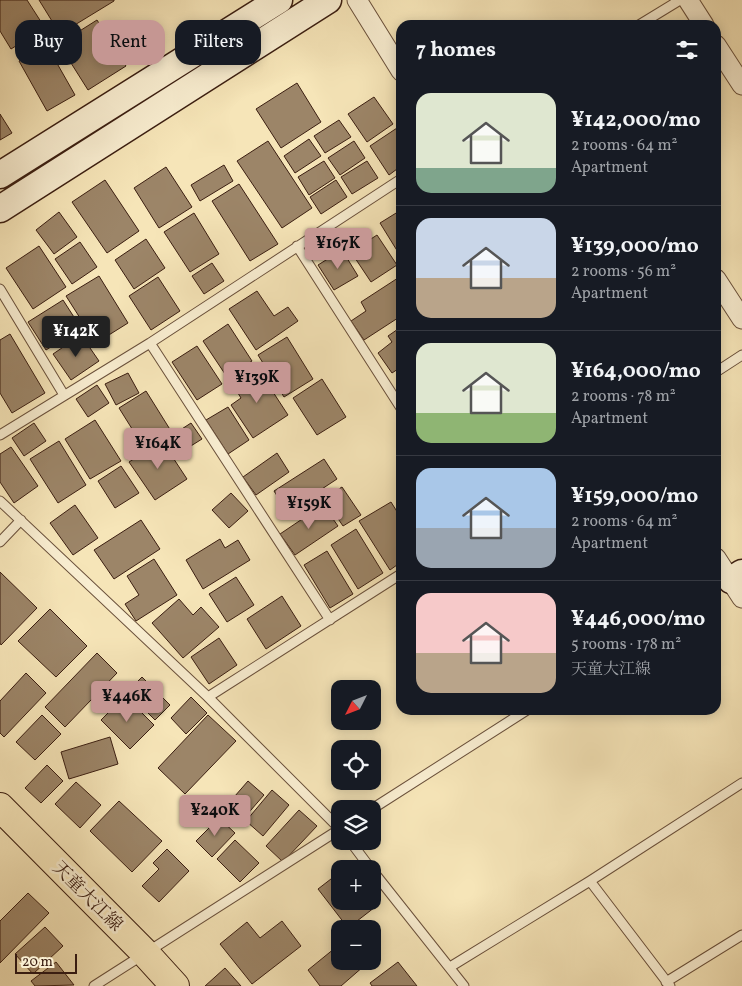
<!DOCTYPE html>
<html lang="en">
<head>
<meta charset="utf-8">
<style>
	:root { --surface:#171b24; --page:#20242c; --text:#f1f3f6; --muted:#9ea1a6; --line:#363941; --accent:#c59692 }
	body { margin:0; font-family:Vollkorn,"Noto Serif JP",serif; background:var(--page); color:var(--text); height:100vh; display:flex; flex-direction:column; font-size:19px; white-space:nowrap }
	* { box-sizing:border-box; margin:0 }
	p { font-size:16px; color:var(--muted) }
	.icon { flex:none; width:28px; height:28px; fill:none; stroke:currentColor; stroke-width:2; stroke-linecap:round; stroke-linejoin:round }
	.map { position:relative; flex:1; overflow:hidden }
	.panel { position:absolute; left:396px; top:20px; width:325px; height:695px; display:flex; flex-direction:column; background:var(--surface); border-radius:15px; box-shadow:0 2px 12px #0003 }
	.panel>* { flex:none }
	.hud { position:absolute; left:15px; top:20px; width:306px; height:45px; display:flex; gap:10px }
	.needle { width:32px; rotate:228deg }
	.tools { position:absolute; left:331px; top:680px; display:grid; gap:10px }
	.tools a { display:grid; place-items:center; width:50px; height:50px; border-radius:10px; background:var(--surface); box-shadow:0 2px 12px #0003; font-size:25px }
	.scale { position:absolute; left:15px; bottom:12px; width:62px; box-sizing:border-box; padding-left:5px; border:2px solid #3b1e11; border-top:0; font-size:14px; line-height:18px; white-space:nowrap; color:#3b1e11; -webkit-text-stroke:4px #f9eed1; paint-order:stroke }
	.price { position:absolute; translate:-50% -42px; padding:0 11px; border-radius:5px; background:var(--accent); color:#111; font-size:16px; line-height:32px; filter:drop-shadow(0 1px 2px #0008) }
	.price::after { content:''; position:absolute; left:50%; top:30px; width:15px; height:11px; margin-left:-8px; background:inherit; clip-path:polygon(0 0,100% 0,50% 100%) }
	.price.on { background:#222; color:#fff }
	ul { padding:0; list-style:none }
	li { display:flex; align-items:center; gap:15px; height:125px; padding:0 20px }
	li+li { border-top:1px solid var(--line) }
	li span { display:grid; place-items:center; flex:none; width:140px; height:100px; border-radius:15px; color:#555 }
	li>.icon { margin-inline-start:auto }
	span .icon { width:60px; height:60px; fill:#fffc; stroke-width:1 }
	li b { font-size:21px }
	h2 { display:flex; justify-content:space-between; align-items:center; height:60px; padding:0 20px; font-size:21px }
	.chip { padding:0 18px; border-radius:15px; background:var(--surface); box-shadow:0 2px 12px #0003; font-size:18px; line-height:45px }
	.chip.on { background:var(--accent); color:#111 }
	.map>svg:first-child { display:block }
	.building { fill:#9c8568; stroke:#3b1e11 }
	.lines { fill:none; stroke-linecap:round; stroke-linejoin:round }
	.lane-casing { stroke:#6a503b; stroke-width:11 }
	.street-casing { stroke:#6a503b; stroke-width:21 }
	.secondary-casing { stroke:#3b1e11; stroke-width:29 }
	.primary-casing { stroke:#3b1e11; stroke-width:30 }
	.lane { stroke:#f9eed1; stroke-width:9 }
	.street { stroke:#f9eed1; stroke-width:19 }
	.secondary { stroke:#f9eed1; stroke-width:26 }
	.primary { stroke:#f6e5b8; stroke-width:28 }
	.labels { text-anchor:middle; stroke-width:5; stroke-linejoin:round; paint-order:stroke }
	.street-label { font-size:18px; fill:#3b1e11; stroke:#f9eed1 }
</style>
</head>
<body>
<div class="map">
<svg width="742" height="986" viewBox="0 0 742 986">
	<rect width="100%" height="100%" fill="#f6e5b8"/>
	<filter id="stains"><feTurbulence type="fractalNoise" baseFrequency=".004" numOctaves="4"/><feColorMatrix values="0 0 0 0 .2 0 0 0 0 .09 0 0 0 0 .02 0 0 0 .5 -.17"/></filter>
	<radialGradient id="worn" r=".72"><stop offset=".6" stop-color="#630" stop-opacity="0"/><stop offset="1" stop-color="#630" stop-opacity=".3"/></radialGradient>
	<!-- building -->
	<path class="building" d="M0 0H27L45 28 11 49 0 31Z
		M39 0H114V1L60 34Z
		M97 20 126 66 88 90 59 44Z
		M46 44 75 95 47 111 19 61Z
		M297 83 321 122 281 148 256 109Z
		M374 97 393 124 367 142 348 114Z
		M0 114 12 133 0 140Z
		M339 120 351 137 325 153 314 136Z
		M397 128 401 135V166L389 175 370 146Z
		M309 139 321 156 295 173 284 156Z
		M268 141 312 208 282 228 237 161Z
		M354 141 365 158 340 175 328 158Z
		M324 161 335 178 309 195 298 177Z
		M367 161 378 178 352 194 341 177Z
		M224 165 233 181 200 201 191 185Z
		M166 167 192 207 159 228 134 188Z
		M105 180 139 231 107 253 72 202Z
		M336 180 347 197 321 214 310 197Z
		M239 184 278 244 250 261 212 201Z
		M401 210V257L380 223Z
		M59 212 77 237 54 254 36 230Z
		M194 213 219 254 190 272 164 232Z
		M377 235 397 265 371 282 351 252Z
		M146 239 165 268 134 289 115 260Z
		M80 242 97 267 72 284 55 259Z
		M39 246 66 287 33 309 6 268Z
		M342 250 358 276 334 290 318 265Z
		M212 263 224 281 204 294 192 276Z
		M99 276 128 323 96 343 66 296Z
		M401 276V316L364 340 351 321 366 311 361 302Z
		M158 277 180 311 151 330 129 296Z
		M257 291 274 316 288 307 298 321 256 350 229 309Z
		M63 300 81 328 46 350 28 322Z
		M228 324 252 361 227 377 203 341Z
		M401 327V367L392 373 378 353 392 342 388 336Z
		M10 334 45 393 12 413 0 393V340Z
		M81 335 99 361 71 380 53 354Z
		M287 337 313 379 284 397 258 355Z
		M197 346 222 384 197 400 172 362Z
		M258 369 288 415 253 438 231 405 241 398 233 385Z
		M128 373 139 393 116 405 105 384Z
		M322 379 346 417 317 435 293 398Z
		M97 385 109 403 88 417 76 399Z
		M146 391 171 431 144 448 119 408Z
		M228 407 249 440 228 454 206 420Z
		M95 420 121 461 90 479 65 439Z
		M34 423 46 441 24 456 12 438Z
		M191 423 202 439 178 454 168 438Z
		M59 441 86 485 58 503 30 459Z
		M162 441 187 479 155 500 129 462Z
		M11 447 38 486 14 503 0 482V454Z
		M277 453 289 472 256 495 243 477Z
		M324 459 337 479 287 512 274 491Z
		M121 466 139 493 115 508 98 481Z
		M342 487 361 515 343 526 324 498Z
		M231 493 248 511 229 528 212 510Z
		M391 502 401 518V562L390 570 359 521Z
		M75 505 98 538 73 555 50 523Z
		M323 505 338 526 295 555 280 534Z
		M141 520 160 549 114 579 94 550Z
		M356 529 383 573 358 589 331 545Z
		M220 539 225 548 238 540 250 560 203 589 186 560Z
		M327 551 353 594 330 608 304 565Z
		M154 559 177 595 136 621 125 604 139 595 127 576Z
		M0 572 37 608 1 645 0 643Z
		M236 577 254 605 227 622 209 594Z
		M282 596 301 626 266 649 247 619Z
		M179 599 193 615 201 607 219 627 183 658 152 623Z
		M50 609 87 646 56 677 18 641Z
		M219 638 237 665 209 684 191 657Z
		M97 653 117 673 65 727 45 707Z
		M26 673 46 693 4 737 0 733V701Z
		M142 677 170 705 155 720 127 692Z
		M125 696 154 725 130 749 101 720Z
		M191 697 207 713 186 734 171 718Z
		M42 715 61 734 35 760 16 742Z
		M208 715 236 741 185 794 158 768Z
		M110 737 118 764 69 779 61 752Z
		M47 765 63 781 41 803 25 788Z
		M248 781 264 795 244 818 228 804Z
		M76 782 101 805 80 828 55 804Z
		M272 790 289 805 263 836 246 821Z
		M119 801 162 841 132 872 90 831Z
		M299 810 317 826 283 862 266 846Z
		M219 818 235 833 212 857 196 841Z
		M235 840 259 863 240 882 217 859Z
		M167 849 189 871 159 902 142 886 159 869 153 863Z
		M340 872V901H372V896L379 904 348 928 318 889Z
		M28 893 49 913 0 963V921Z
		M282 921 301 946 252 984 220 944 247 922 260 938Z
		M45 927 63 946 33 974 15 954Z
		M340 944V961H360L364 966 341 986H320L308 970Z
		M56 962 74 985 35 986 31 981Z
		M398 962 417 986H372L370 983Z
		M225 968 241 986H205Z"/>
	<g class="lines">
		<defs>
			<path id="lane" d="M639 25 680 0
				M297 246 401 408
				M0 289 64 395
				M150 343 330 620
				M716 372 742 355
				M0 435 150 343 401 179
				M0 501 208 697 340 829 94 986
				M0 542 21 520
				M208 697 401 574
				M372 809 527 710
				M350 841 371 869
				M372 870 464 986
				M590 881 670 986
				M450 967 590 881 742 783
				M666 982 742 935"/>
			<path id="street" d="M357 0 401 71
				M688 0 704 25
				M716 45 742 85
				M716 279 742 319
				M716 558 742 598"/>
			<path id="secondary" d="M0 175 279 0
				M0 209 328 0
				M731 580 742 573"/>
			<path id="primary" d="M0 807 145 953 175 986"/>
		</defs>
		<!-- lane casing -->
		<use href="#lane" class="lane-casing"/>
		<!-- street casing -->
		<use href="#street" class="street-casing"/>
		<!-- secondary casing -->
		<use href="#secondary" class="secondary-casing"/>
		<!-- primary casing -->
		<use href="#primary" class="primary-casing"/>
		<!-- lane -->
		<use href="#lane" class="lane"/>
		<!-- street -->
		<use href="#street" class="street"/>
		<!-- secondary -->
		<use href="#secondary" class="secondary"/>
		<!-- primary -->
		<use href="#primary" class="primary"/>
	</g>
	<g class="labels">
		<!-- street labels -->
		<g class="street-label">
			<text transform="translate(88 896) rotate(45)" y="6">天童大江線</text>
		</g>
	</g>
	<rect width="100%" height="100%" filter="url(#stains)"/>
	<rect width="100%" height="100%" fill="url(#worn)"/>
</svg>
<div class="tools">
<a><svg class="needle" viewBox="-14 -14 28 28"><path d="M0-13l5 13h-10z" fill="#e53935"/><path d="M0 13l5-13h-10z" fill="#9ea1a6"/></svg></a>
<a><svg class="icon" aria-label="locate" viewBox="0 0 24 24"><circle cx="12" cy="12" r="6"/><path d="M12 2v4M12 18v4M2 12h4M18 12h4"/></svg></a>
<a><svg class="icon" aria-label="layers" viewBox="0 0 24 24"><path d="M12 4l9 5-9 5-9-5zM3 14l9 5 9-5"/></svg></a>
<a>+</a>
<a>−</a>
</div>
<div class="scale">20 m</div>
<b class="price" style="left:338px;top:270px">¥167K</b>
<b class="price on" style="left:76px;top:358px">¥142K</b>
<b class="price" style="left:257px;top:404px">¥139K</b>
<b class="price" style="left:158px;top:470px">¥164K</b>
<b class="price" style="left:309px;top:530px">¥159K</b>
<b class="price" style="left:127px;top:723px">¥446K</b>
<b class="price" style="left:215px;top:837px">¥240K</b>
<div class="hud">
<a class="chip">Buy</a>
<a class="chip on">Rent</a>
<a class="chip">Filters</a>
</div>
<section class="panel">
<h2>7 homes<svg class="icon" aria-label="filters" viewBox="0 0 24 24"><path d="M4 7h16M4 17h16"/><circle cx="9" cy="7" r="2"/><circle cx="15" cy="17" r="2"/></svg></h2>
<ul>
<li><span style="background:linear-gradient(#dfe7d0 75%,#7fa58c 0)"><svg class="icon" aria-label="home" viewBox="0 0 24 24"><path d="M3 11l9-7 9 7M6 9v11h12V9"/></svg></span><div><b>¥142,000/mo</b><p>2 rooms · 64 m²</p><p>Apartment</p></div></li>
<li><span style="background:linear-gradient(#c9d6e8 60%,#b9a48a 0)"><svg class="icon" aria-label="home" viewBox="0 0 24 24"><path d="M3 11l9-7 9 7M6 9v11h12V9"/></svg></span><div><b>¥139,000/mo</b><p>2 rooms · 56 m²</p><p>Apartment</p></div></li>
<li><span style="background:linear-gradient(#dfe7d0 70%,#8fb573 0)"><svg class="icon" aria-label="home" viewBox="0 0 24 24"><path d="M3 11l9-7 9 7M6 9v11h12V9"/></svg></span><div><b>¥164,000/mo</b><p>2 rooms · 78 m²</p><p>Apartment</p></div></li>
<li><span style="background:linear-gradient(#a9c7e8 60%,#9aa5b1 0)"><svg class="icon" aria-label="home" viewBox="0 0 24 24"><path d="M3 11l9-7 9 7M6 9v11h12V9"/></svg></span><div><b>¥159,000/mo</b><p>2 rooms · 64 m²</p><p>Apartment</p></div></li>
<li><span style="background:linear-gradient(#f6c9c9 60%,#b9a48a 0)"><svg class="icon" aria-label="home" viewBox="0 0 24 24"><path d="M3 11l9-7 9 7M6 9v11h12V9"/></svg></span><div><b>¥446,000/mo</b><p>5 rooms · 178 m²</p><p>天童大江線</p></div></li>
</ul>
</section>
</div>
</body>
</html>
